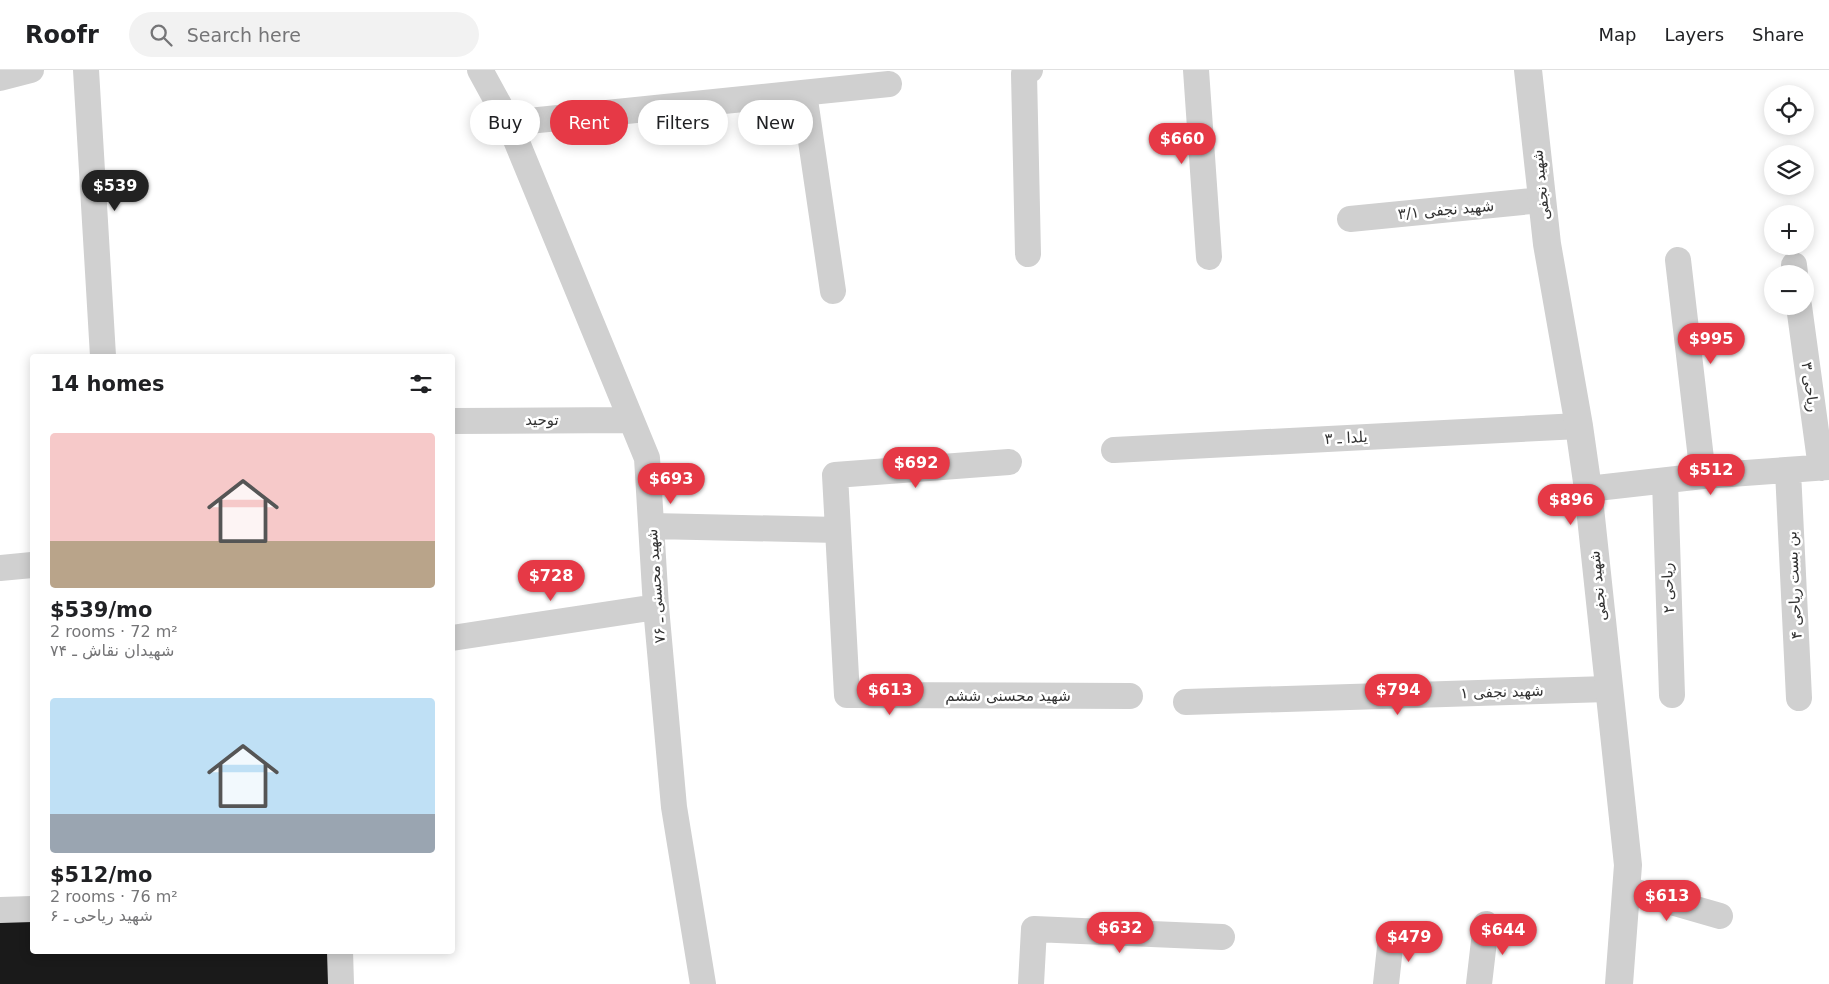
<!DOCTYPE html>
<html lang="en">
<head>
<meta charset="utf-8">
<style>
	:root { --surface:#fff; --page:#f2f2f2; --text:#202124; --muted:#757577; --line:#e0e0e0; --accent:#e63946 }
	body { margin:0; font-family:"DejaVu Sans",Cairo,sans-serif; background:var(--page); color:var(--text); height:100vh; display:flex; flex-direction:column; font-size:19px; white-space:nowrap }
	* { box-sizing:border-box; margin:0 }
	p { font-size:16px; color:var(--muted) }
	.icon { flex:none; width:28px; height:28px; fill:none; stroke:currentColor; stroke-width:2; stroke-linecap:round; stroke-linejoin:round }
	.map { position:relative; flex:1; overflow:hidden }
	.details { position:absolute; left:30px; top:284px; width:425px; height:600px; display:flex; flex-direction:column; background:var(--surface); border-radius:5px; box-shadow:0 2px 12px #0003 }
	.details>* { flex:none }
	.top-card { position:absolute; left:470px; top:30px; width:475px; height:45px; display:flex; gap:10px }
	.buttons { position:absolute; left:1764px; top:15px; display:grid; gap:10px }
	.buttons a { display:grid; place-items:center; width:50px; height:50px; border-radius:50%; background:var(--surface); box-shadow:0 2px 12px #0003; font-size:25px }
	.price { position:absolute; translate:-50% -42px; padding:0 11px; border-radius:18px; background:var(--accent); color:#fff; font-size:16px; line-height:32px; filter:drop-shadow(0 1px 2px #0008) }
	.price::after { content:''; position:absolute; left:50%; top:30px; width:15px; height:11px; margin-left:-8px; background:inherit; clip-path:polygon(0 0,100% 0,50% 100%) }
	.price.on { background:#222; color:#fff }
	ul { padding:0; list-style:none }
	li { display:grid; align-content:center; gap:10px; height:265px; padding:0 20px }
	li span { display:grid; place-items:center; height:155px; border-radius:5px; color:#555 }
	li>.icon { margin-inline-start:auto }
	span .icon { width:90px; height:90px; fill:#fffc; stroke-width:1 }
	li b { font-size:21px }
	h2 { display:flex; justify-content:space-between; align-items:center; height:60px; padding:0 20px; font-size:21px }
	.tag { padding:0 18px; border-radius:22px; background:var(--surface); box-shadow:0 2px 12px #0003; font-size:18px; line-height:45px }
	.tag.on { background:var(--accent); color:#fff }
	header { display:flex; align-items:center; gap:30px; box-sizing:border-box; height:70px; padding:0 25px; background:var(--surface); border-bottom:1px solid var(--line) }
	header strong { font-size:24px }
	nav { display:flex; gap:28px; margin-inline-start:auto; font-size:18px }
	.search { width:350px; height:45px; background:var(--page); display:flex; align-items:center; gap:12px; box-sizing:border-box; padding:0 18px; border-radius:28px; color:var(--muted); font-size:19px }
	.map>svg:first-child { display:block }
	.building { fill:#1a1a1a }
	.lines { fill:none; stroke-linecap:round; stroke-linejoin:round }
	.minor { stroke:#d0d0d0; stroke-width:26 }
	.tertiary { stroke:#d0d0d0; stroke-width:28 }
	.labels { text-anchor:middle; stroke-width:5; stroke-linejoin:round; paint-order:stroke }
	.street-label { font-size:15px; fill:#333; stroke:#fff }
</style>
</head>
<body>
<header>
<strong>Roofr</strong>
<div class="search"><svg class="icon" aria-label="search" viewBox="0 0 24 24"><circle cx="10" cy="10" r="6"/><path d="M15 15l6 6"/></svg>Search here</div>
<nav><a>Map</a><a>Layers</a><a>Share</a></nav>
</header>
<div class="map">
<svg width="1829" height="914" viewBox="0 0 1829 914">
	<rect width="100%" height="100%" fill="#fff"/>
	<!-- building -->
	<path class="building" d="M32 848V881H340L341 914H0V850Z"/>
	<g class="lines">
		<!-- minor -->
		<path class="minor" d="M86 0 103 286
			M480 0 509 53 647 388 656 537 674 737 703 914
			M1196 0 1209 187
			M0 8 31 0
			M804 23 833 221
			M509 53 889 14
			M1350 149 1542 130
			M1028 184 1024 4 1030 0
			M1678 190 1703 406
			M1794 195 1795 204
			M1799 236 1821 398
			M452 351 631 350
			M1114 380 1579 356
			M1009 392 835 405 847 625 1130 626
			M1788 401 1799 628
			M1665 411 1672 625
			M1588 419 1703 406 1829 397
			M652 456 838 460
			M0 498 32 495
			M452 568 656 537
			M1186 632 1608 619
			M1626 819 1720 846
			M0 840 32 839
			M340 881 341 914
			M1031 914 1034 859 1222 867
			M1386 914 1391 868
			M1479 914 1486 854"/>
		<!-- tertiary -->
		<path class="tertiary" d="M1528 0 1547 174 1579 356 1588 419 1628 795 1619 914"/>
	</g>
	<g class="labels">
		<!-- street labels -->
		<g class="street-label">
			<text transform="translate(1541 115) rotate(-96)" y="5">شهید نجفی</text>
			<text transform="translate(1446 140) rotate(-5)" y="5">شهید نجفی ۳/۱</text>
			<text transform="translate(1810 317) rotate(82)" y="5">ریاحی ۳</text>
			<text x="542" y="355">توحید</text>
			<text transform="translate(1346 368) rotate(-3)" y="5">یلدا ـ ۳</text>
			<text transform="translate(1794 515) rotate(-93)" y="5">بن بست ریاحی ۴</text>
			<text transform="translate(656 516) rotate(-94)" y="5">شهید محسنی ـ ۷۶</text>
			<text transform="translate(1598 516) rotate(-96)" y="5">شهید نجفی</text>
			<text transform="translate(1668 518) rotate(-92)" y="5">ریاحی ۲</text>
			<text transform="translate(1502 622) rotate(-2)" y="5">شهید نجفی ۱</text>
			<text x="1008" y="631">شهید محسنی ششم</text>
		</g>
	</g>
</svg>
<div class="buttons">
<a><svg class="icon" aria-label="locate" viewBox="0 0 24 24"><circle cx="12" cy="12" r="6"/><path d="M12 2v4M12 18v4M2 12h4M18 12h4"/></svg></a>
<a><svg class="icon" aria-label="layers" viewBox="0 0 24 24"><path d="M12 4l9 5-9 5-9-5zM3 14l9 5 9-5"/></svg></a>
<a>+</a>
<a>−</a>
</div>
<b class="price" style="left:1182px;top:95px">$660</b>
<b class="price on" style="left:115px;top:142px">$539</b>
<b class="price" style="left:1711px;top:295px">$995</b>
<b class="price" style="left:916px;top:419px">$692</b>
<b class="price" style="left:1711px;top:426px">$512</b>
<b class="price" style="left:671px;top:435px">$693</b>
<b class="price" style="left:1571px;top:456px">$896</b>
<b class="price" style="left:551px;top:532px">$728</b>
<b class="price" style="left:890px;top:646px">$613</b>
<b class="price" style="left:1398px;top:646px">$794</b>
<b class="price" style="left:1667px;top:852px">$613</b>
<b class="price" style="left:1120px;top:884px">$632</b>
<b class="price" style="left:1503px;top:886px">$644</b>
<b class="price" style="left:1409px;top:893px">$479</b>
<div class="top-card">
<a class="tag">Buy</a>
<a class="tag on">Rent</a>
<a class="tag">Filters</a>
<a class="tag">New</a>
</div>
<section class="details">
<h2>14 homes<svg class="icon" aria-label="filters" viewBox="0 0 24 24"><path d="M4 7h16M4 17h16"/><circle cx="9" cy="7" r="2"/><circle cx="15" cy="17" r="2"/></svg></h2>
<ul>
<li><span style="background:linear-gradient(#f6c9c9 70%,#b9a48a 0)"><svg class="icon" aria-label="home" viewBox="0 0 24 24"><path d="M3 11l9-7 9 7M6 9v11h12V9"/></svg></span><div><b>$539/mo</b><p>2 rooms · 72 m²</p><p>شهیدان نقاش ـ ۷۴</p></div></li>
<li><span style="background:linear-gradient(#bfe0f5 75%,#9aa5b1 0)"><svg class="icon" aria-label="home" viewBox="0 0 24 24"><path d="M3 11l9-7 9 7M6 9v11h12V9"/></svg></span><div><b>$512/mo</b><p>2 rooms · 76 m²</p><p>شهید ریاحی ـ ۶</p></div></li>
</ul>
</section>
</div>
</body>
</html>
